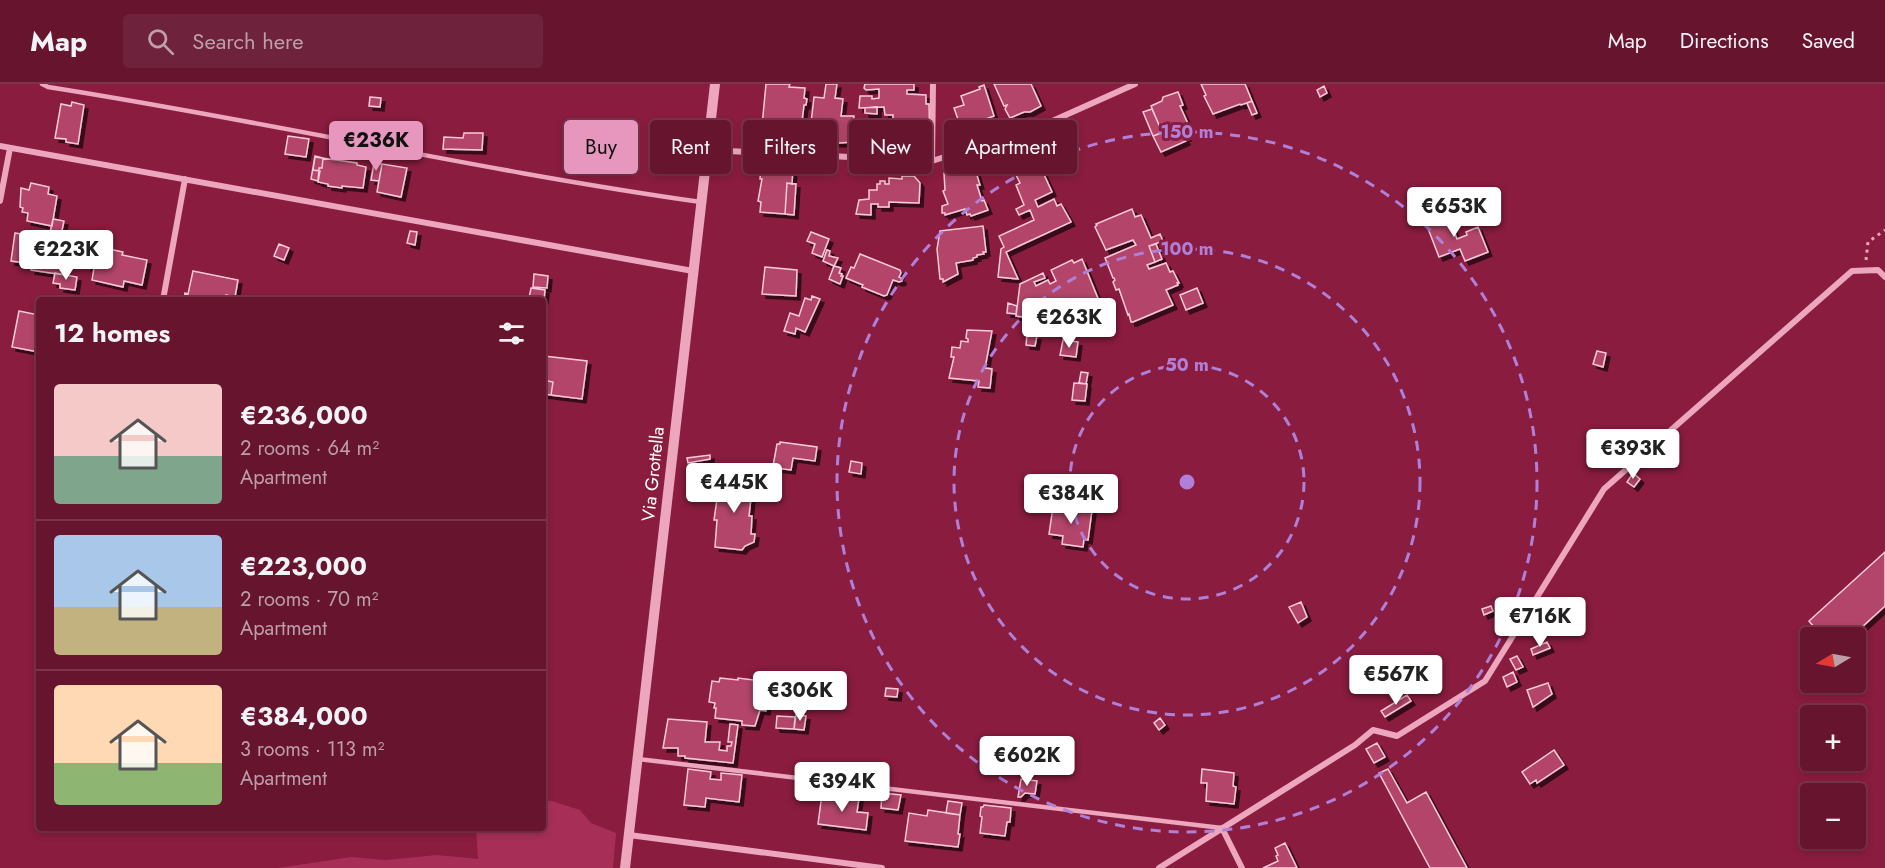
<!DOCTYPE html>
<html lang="en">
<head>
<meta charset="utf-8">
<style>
	:root { --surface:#67152f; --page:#6f223b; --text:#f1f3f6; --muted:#bd9faa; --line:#7a344b; --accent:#e797bd }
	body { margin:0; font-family:Jost,sans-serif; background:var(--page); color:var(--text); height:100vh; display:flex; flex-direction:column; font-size:22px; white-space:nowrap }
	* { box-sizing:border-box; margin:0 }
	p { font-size:20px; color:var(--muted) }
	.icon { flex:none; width:33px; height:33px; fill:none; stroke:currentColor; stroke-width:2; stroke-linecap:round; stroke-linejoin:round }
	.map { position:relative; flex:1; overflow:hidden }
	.details { position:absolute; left:36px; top:213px; width:510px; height:534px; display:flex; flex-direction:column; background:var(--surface); border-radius:6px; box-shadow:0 3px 9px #0003,0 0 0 2px var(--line) }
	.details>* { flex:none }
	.guide { position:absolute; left:564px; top:36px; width:570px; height:54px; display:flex; gap:12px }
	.needle { width:39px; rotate:260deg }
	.buttons { position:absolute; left:1800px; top:543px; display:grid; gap:12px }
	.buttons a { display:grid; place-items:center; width:66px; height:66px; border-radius:6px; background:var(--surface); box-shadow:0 3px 9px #0003,0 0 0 2px var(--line); font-size:30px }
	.price { position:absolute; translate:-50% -51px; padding:0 14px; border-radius:6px; background:#fff; color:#222; font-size:20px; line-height:39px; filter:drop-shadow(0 2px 3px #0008) }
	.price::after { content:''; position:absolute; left:50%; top:36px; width:18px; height:14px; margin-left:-9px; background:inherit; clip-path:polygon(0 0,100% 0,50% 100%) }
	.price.selected { background:var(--accent); color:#111 }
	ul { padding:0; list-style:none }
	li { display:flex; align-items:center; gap:18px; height:150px; padding:0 18px }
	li+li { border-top:2px solid var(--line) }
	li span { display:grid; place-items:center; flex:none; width:168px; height:120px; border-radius:6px; color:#555 }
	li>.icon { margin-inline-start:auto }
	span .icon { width:72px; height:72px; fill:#fffc; stroke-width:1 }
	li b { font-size:26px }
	h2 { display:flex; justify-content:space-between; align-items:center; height:72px; padding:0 18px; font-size:26px }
	.tag { padding:0 21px; border-radius:6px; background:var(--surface); box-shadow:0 3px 9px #0003,0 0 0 2px var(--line); font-size:21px; line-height:54px }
	.tag.selected { background:var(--accent); color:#111 }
	header { display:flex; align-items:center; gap:36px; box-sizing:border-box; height:84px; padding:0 30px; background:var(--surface); border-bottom:2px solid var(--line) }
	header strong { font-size:28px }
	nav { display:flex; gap:33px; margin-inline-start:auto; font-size:21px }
	.search { width:420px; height:54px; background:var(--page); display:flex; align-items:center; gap:15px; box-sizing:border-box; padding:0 21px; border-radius:6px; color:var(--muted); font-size:22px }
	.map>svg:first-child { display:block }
	.green { fill:#a72f57 }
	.building { fill:#b24469; stroke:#f9cbda; stroke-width:1.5; filter:url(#shadow) }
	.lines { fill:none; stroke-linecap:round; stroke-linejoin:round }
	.path { stroke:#eca6be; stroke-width:3; stroke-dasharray:3 4.5; stroke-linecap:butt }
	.service { stroke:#eca6be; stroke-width:4.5 }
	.minor { stroke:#eca6be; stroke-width:6 }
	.tertiary { stroke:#eca6be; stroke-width:10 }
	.ring { fill:none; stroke:#b080d9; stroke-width:3; stroke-dasharray:10 8 }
	.labels { text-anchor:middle; stroke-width:6; stroke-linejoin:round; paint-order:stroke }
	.street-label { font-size:18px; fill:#fff; stroke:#891c3f }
	.centre { fill:#b080d9; stroke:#891c3f; stroke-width:3 }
	.ring-label { font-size:18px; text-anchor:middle; font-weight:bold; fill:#b080d9; stroke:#891c3f; stroke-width:6; stroke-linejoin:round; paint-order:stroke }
</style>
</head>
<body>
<header>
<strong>Map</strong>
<div class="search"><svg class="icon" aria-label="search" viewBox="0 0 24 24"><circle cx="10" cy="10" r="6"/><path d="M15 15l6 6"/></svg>Search here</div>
<nav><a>Map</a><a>Directions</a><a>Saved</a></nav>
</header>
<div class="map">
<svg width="1885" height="784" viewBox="0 0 1885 784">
	<defs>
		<filter id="shadow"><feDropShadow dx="4" dy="4" stdDeviation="0" flood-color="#0009"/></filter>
	</defs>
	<rect width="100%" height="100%" fill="#891c3f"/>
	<!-- green -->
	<path class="green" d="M543 717H552L580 726 591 739 616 749 613 784H278L351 773 386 776 437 771 478 775 476 744H543Z"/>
	<!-- building -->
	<path class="building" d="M766 0H790L789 3 805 4 804 14 807 15 806 21H804L801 46 762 42Z
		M826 0H837L835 14 843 15 841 32H854L852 58 840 59 809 56 814 13 824 14Z
		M865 0H914V6H907V10L926 11V20H929L930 62 887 63V60H886V63L865 62V60H863L860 37H893V31H885L884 23 859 24 860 12H872V15L879 14V5L866 6 864 4Z
		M994 0H1031L1041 22 1030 28H1024L1010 34 1005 25 1007 21 1004 22Z
		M1201 0H1245L1252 17 1241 21 1240 20 1213 30 1204 12 1206 11Z
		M984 1 994 32 986 35 987 37 973 42 974 45 960 50 957 41H960L954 24 964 21 961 12 980 5 979 3Z
		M1324 2 1327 9 1320 13 1317 6Z
		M1178 8 1183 21 1180 22 1189 42 1183 44 1187 53 1184 54 1186 57 1161 68 1153 52 1162 49 1165 56 1171 53 1172 50 1170 46 1166 47 1162 39 1159 41 1151 22 1162 17 1163 13Z
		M370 13 381 14 380 23 369 22Z
		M1252 17 1257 29 1252 31 1247 19Z
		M72 18 84 21 78 60 66 58V55L55 54 61 20 71 22Z
		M877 23V30L865 29V24Z
		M1152 25 1159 41 1162 39 1166 47 1153 52 1143 28Z
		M464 49H483L482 66 443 65 444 53 463 54Z
		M288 52 309 55 306 73 285 70Z
		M1031 62H1034L1043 83 1041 84 1052 108 1035 116 1038 123 1054 115 1057 122 1061 120 1071 138 1006 168 1018 195 998 193 1001 165 1004 163 999 152 1034 136 1030 126 1019 131 1016 125 1024 121 1016 101 1020 99 1011 81 1014 79 1007 68 1018 64 1021 67Z
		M315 72 323 74 322 84H319L318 97 311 95Z
		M315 73 357 79V81L366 83 363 104 342 102V104L328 102V100L318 98 320 87 313 86Z
		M374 79 382 80 379 97 371 96Z
		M382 80 407 84 401 113 377 108Z
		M761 80 793 82 792 100 787 99 785 130 760 128 761 118 758 117 762 95H760Z
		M974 82 980 101H977L982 117 984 116 988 126 971 132 970 130 967 131 965 125 945 131V129H942V122L948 120 943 107 945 106 944 89 961 84 962 86Z
		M902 92H914L920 99 919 119 889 118V123H878V120H871V131L856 130 859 116 869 115V106H877V100H880V97H885V100H889V94L902 95Z
		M31 99 49 103 48 110 57 112 52 142 27 137 28 129 22 128 23 124 20 123 21 104 29 106Z
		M787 99 796 100 794 131 785 130Z
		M1132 125 1135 133 1141 131 1151 154 1160 150 1163 157 1149 162 1155 178 1147 181 1149 185 1166 179 1170 188 1173 187 1179 199H1177L1178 201 1166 206 1173 221 1133 238H1131L1129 230 1128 231 1119 205 1116 206 1113 198 1115 196 1114 194H1113L1105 174 1136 161 1133 156 1106 166 1095 143 1097 141 1096 140Z
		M1443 127 1447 136 1449 135 1457 155 1467 151 1466 148 1478 143 1488 168 1465 177 1460 165 1439 173 1424 134Z
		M53 135 64 137 61 151 50 149Z
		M983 142 986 168H983L984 170 977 171V173L973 174V176L956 179 958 190 943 198V195H940L937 165 940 147Z
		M410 147 417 148 415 161 407 159Z
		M811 148 829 155 822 173 812 169 815 160 807 157Z
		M15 149 61 156 58 179 65 180 64 191 31 186 32 180 11 177Z
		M279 160 289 164 284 176 274 172Z
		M1156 160 1162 175 1155 178 1149 162Z
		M100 163 123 168 122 171 147 176 142 201 124 197 123 203 92 196 94 184 87 183 90 171 98 173Z
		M827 166 830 167 829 172 838 174 834 182 823 177Z
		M860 170 900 186 901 189 899 193 902 195V197L899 198 893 196 887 211 884 212 862 203 863 201 846 194 851 183 854 184Z
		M1082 175 1099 217 1072 231 1071 228 1051 237 1016 232 1020 200 1043 189 1045 194 1034 198 1036 202 1048 196 1050 200 1056 197 1051 186 1072 176 1074 179Z
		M834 182 841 184 839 189 842 190 841 192H843L840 200 829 195Z
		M765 183 797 186 796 212 762 210Z
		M193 187 238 196 235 213 226 211 225 216H184L185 209 188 210Z
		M55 189 77 193 75 206 60 204V200L53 199Z
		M534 190 548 192 547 204 533 203Z
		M531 204 545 206 544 216 529 214Z
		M1197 204 1203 219 1186 226 1180 211Z
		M812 212 820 215 805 248 796 244 795 250 784 247 790 229 799 232 805 214 811 216Z
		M1008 219 1017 222 1016 230 1007 229Z
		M19 227 39 231V268L12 263Z
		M967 246 992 247 985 284 992 285 990 304 978 303 979 297 949 294 954 273H951L952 263 960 264 961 257 968 258V255L966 254Z
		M1027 251 1037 252 1035 262 1026 261Z
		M1063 256 1078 258 1076 273 1060 271Z
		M1597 267 1606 269 1603 283 1593 280Z
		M544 272 587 277 582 315 551 311 553 298 543 296Z
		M1081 288 1088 289 1086 300 1079 299Z
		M543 296 553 298 551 311 543 310Z
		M1074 299 1087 300 1085 317 1072 316Z
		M780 358 817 363 815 377 793 374 791 386 775 384 776 382H773L777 360H780Z
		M710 371V375L688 379 687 374Z
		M851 377 862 379 861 390 849 388Z
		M1633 389 1640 395 1634 403 1627 398Z
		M737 391 747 392V394L753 395 749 432H752L751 450H755L754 458 745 462 742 466 715 463 717 436H714L717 415H722L723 392 737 393Z
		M1053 423 1092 426 1088 456 1084 455 1083 463 1062 460 1063 452 1049 450Z
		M1885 468V522L1850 554H1823L1809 537Z
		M1301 518 1307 533 1298 539 1289 523Z
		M1491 522 1493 527 1484 531 1482 525Z
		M1547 558 1550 564 1533 571 1531 565Z
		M1517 572 1523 583 1516 586 1510 575Z
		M1513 588 1517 598 1507 603 1503 593Z
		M720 594 738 596V594L769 598 766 627 760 626 755 642 742 641V637L715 634 716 624H714L715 619 709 618 712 597 719 598Z
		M1548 599 1552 610 1533 623 1527 606Z
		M798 601 809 602 808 609 797 608Z
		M886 604 898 605 897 613 885 612Z
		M1407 611 1411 617 1385 633 1381 627Z
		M796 631 806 632 804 646 794 645Z
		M777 632 795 633 794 645 776 644Z
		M1160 634 1165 641 1159 646 1154 639Z
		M668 635 707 638 705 658H720L719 666 727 667V662H731L732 658H728L730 640 738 641 733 679 685 674V672H678V664H663Z
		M1377 659 1385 673 1374 679 1366 665Z
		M1554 666 1564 681 1537 699 1536 696 1530 700 1522 688Z
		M688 685 711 688 710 695 721 696V689L742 691 739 718 706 714 705 723 684 721Z
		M1202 685 1234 689 1233 702 1236 703 1234 720 1206 717 1207 699H1201Z
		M1388 685 1407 719 1426 708 1467 784H1430L1379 689Z
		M1021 695 1037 697 1035 710 1025 709 1021 713H1018Z
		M882 709 901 711 898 726 881 724Z
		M822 710 859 714 857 728 868 729 866 746 818 740Z
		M948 717 962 719 960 731 946 729Z
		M984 721 1011 724 1010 738H1007L1005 752 980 749 982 733 980 732 981 723H983Z
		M928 726 960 731 958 750H960L958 763 905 757 909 729 927 732Z
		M1285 759 1297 784H1263L1278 777 1276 772 1278 771 1275 764Z"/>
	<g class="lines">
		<!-- path -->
		<path class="path" d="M1866 176 1868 158 1885 146"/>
		<!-- service -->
		<path class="service" d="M42 0 48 3C266 37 482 87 701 118
			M638 675 1222 744"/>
		<!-- minor -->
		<path class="minor" d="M0 62 693 187
			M707 66 932 77 1039 43 1135 0
			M932 77 933 0
			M0 117 10 64
			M163 216 185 95
			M1222 744 1242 784
			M629 751 882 784
			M1159 784 1355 661 1373 646 1397 652 1485 597 1604 405 1852 187 1878 186 1885 193"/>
		<!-- tertiary -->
		<path class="tertiary" d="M625 784 715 0"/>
	</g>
	<!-- distance rings -->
	<g class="ring">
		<circle cx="1187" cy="398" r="117"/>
		<circle cx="1187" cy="398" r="233"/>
		<circle cx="1187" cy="398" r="350"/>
	</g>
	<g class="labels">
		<!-- street labels -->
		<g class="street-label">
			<text transform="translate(653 390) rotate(-84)" y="6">Via Grottella</text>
		</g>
	</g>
	<circle cx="1187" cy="398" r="9" class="centre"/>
	<g class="ring-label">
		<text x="1187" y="54">150 m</text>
		<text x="1187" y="171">100 m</text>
		<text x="1187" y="287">50 m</text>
	</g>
</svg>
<div class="buttons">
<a><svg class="needle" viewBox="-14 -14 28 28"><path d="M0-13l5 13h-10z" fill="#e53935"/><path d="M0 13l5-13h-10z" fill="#bd9faa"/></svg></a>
<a>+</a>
<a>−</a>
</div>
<b class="price selected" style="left:376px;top:88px">€236K</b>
<b class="price" style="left:1454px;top:154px">€653K</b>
<b class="price" style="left:66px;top:197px">€223K</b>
<b class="price" style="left:1069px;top:265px">€263K</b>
<b class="price" style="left:1633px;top:396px">€393K</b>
<b class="price" style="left:734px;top:430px">€445K</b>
<b class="price" style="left:1071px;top:441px">€384K</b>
<b class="price" style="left:1540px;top:564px">€716K</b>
<b class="price" style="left:1396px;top:622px">€567K</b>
<b class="price" style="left:800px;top:638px">€306K</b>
<b class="price" style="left:1027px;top:703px">€602K</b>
<b class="price" style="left:842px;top:729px">€394K</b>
<div class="guide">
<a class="tag selected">Buy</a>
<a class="tag">Rent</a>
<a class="tag">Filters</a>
<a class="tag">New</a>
<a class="tag">Apartment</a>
</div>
<section class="details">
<h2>12 homes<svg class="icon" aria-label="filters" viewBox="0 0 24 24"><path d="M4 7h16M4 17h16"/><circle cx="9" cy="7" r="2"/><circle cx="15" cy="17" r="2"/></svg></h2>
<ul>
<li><span style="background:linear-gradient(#f6c9c9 60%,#7fa58c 0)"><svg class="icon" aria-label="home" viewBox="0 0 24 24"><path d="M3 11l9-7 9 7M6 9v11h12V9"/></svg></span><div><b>€236,000</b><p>2 rooms · 64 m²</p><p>Apartment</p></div></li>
<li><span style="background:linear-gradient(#a9c7e8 60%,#c2b280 0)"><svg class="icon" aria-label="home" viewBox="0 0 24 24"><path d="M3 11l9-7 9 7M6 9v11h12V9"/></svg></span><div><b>€223,000</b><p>2 rooms · 70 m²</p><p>Apartment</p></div></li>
<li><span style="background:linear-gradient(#ffd9b3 65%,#8fb573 0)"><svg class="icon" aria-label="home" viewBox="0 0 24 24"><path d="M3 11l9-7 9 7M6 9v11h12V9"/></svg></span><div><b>€384,000</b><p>3 rooms · 113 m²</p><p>Apartment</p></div></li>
</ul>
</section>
</div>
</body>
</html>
